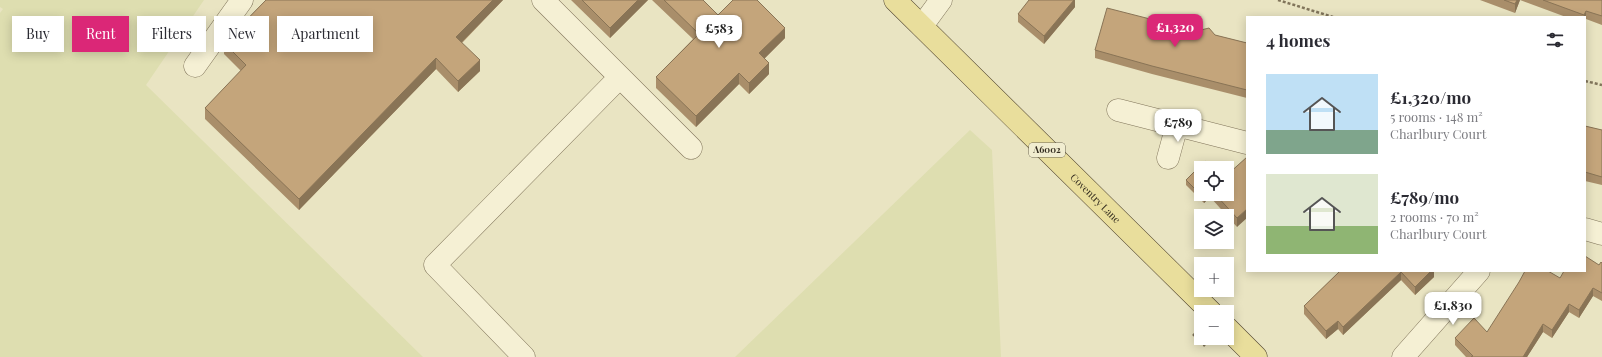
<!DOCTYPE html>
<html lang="en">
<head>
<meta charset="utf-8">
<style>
	:root { --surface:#fff; --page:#f2f2f3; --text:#2b2b33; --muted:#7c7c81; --accent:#db2777 }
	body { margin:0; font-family:"Playfair Display",serif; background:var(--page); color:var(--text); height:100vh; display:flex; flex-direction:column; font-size:15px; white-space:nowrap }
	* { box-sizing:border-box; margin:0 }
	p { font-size:13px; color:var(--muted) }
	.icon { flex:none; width:22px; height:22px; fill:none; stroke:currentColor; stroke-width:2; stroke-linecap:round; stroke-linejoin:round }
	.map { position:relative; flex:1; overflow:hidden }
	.drawer { position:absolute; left:1246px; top:16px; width:340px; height:256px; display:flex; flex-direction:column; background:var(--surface); border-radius:0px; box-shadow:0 2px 10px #0003 }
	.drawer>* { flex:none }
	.banner { position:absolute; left:12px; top:16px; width:380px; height:36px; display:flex; gap:8px }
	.buttons { position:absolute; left:1194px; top:161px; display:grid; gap:8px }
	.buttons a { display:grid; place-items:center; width:40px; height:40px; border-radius:0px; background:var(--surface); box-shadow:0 2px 10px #0003; font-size:20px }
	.price { position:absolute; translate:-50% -34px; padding:0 9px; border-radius:8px; background:#fff; color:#222; font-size:13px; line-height:26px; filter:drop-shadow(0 1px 2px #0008) }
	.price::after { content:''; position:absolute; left:50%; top:24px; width:12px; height:9px; margin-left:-6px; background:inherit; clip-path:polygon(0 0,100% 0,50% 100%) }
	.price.selected { background:var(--accent); color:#fff }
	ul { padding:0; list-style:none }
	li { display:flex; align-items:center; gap:12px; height:100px; padding:0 20px }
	li span { display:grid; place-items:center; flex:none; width:112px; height:80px; border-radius:0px; color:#555 }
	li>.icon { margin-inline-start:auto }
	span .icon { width:48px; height:48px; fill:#fffc; stroke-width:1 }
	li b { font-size:17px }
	h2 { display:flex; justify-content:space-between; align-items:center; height:48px; padding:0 20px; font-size:17px }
	.tag { padding:0 14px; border-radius:0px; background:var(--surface); box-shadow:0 2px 10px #0003; font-size:14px; line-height:36px }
	.tag.selected { background:var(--accent); color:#fff }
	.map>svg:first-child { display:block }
	.farmland { fill:#dedeb0 }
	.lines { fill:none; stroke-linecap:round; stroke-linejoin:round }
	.minor-casing { stroke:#81755b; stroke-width:23 }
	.major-casing { stroke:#4f432f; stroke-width:23 }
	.path { stroke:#81755b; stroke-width:2.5; stroke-dasharray:3 2; stroke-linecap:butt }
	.minor { stroke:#f5f0d4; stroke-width:22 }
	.major { stroke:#e9de9c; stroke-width:22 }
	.wall { fill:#a98e6a }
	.shaded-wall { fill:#897456 }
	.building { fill:#c4a57b; stroke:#897456 }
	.labels { text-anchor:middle; stroke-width:4; stroke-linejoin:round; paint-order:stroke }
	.shield { fill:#f1edd0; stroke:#6b6553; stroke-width:1 }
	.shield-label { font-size:9px; font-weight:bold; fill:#322b1e }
	.street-label { font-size:10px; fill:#322b1e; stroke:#f1edd0 }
</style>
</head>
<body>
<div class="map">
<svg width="1602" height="357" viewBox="0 0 1602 357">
	<rect width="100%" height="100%" fill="#e9e4c2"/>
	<!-- farmland -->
	<path class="farmland" d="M0 0H204L146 85 423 357H0V13L3 9 0 7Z
		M970 130 992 150 1001 357H735Z"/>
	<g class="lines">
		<defs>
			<path id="minor" d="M543 0 691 148
				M922 26 941 0
				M195 66 242 0
				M1118 110 1247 143
				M1168 158 1177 125
				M1585 229 1602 234
				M524 357 435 265 620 77
				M1403 357 1479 271"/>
			<g id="major">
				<path id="s1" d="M895 0 1211 312"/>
				<path d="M1227 328 1256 357"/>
			</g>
		</defs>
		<!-- minor casing -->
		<use href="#minor" class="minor-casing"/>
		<!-- major casing -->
		<use href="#major" class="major-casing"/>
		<!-- path -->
		<path class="path" d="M1278 0 1333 17
			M1585 81 1602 85
			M1193 334 1205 346"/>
		<!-- minor -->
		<use href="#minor" class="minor"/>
		<!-- major -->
		<use href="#major" class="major"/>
	</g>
	<!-- wall -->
	<path class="wall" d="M266 0H503L462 43 480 71 458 92 436 69 299 210 205 119V108L241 71 224 54V43Z
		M571 0H648L610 38Z
		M652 0H703L718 15 785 38 764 59 769 74 749 94 739 84 696 127 656 88V77L693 39Z
		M1075 0V7L1044 44 1018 22V14Z
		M1480 0H1602V25L1586 19 1585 22V17H1566L1520 0 1515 13Z
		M1197 31 1215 35 1247 43V98L1152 74 1095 58V50Z
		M1585 126 1602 130V185L1585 181Z
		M1247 157 1237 227 1211 198V196L1204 203 1186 185V180L1201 194H1227Z
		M1602 263V301L1593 296 1579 318 1569 312 1552 338 1543 332 1527 357H1466L1455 345V338L1487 332Z
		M1340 271H1434V277L1415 295 1401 280 1343 335 1338 329 1326 339 1304 314V306Z"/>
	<!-- shaded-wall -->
	<path class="shaded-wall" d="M493 0H503L456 48V37Z
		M638 0H648L610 38V28Z
		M1074 0H1075V7L1044 44V36Z
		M1517 0H1520L1515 13V4Z
		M1586 11V19L1585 22 1584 15Z
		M785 28V38L759 64V53Z
		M436 58V69L299 210V199Z
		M480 60V71L458 92V81Z
		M769 63V74L749 94V83Z
		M739 73V84L696 127V116Z
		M1208 194H1211V196L1204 203V198Z
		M1247 209V218L1237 227V218Z
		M1431 271H1434V277L1415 295V287Z
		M1401 272V280L1343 335V327Z
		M1593 288V296L1579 318V310Z
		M1569 304V312L1552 338V330Z
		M1338 321V329L1326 339V331Z
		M1543 324V332L1527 357H1523Z"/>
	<!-- building -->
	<path class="building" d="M266 0H493L456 37 480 60 458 81 436 58 299 199 205 108 246 65 224 43Z
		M582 0H638L610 28Z
		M664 0H703L718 15 733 0H757L785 28 759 53 769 63 749 83 739 73 696 116 656 77 699 34Z
		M1029 0H1074L1044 36 1018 14Z
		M1504 0H1517L1515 4Z
		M1543 0H1602V16L1586 11 1584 15Z
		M1107 8 1197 31 1209 28 1215 35 1247 43V90L1152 66 1095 50Z
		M1585 126 1602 130V177L1585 172Z
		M1247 157V209L1237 218 1215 194H1227V175Z
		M1205 161 1213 168H1201V194H1208L1204 198 1186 180Z
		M1585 256 1599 265 1601 262 1602 263V293L1593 288 1579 310 1569 304 1552 330 1543 324 1523 357H1471L1473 356 1455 338 1474 318 1487 332 1519 282 1525 271H1548L1560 278 1564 271H1585Z
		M1340 271H1431L1415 287 1401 272 1343 327 1338 321 1326 331 1304 306Z"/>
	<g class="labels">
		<!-- shield labels -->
		<rect class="shield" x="1029" y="143" width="36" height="14" rx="3"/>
		<g class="shield-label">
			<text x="1047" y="153">A6002</text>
		</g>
		<!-- street labels -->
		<g class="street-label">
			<text dy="4" stroke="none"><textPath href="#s1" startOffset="282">Coventry Lane</textPath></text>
		</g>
	</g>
</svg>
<div class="buttons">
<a><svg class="icon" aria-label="locate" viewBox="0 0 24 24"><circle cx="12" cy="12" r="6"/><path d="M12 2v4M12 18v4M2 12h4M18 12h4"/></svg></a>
<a><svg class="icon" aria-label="layers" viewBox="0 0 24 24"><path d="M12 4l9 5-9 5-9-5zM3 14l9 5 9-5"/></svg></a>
<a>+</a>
<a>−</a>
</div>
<b class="price selected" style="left:1175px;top:48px">£1,320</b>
<b class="price" style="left:719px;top:49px">£583</b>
<b class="price" style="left:1178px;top:143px">£789</b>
<b class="price" style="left:1453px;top:326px">£1,830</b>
<div class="banner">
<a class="tag">Buy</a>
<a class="tag selected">Rent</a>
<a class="tag">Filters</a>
<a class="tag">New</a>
<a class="tag">Apartment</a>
</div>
<section class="drawer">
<h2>4 homes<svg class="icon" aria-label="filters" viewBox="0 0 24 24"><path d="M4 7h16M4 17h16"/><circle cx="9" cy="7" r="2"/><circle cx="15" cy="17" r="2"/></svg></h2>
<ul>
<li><span style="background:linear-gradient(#bfe0f5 70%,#7fa58c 0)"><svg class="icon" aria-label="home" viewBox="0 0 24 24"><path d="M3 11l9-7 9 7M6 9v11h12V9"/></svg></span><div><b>£1,320/mo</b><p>5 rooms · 148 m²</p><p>Charlbury Court</p></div></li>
<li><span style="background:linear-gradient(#dfe7d0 65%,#8fb573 0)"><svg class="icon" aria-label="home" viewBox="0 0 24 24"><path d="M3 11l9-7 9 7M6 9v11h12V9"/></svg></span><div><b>£789/mo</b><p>2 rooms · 70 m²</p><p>Charlbury Court</p></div></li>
</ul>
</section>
</div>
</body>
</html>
